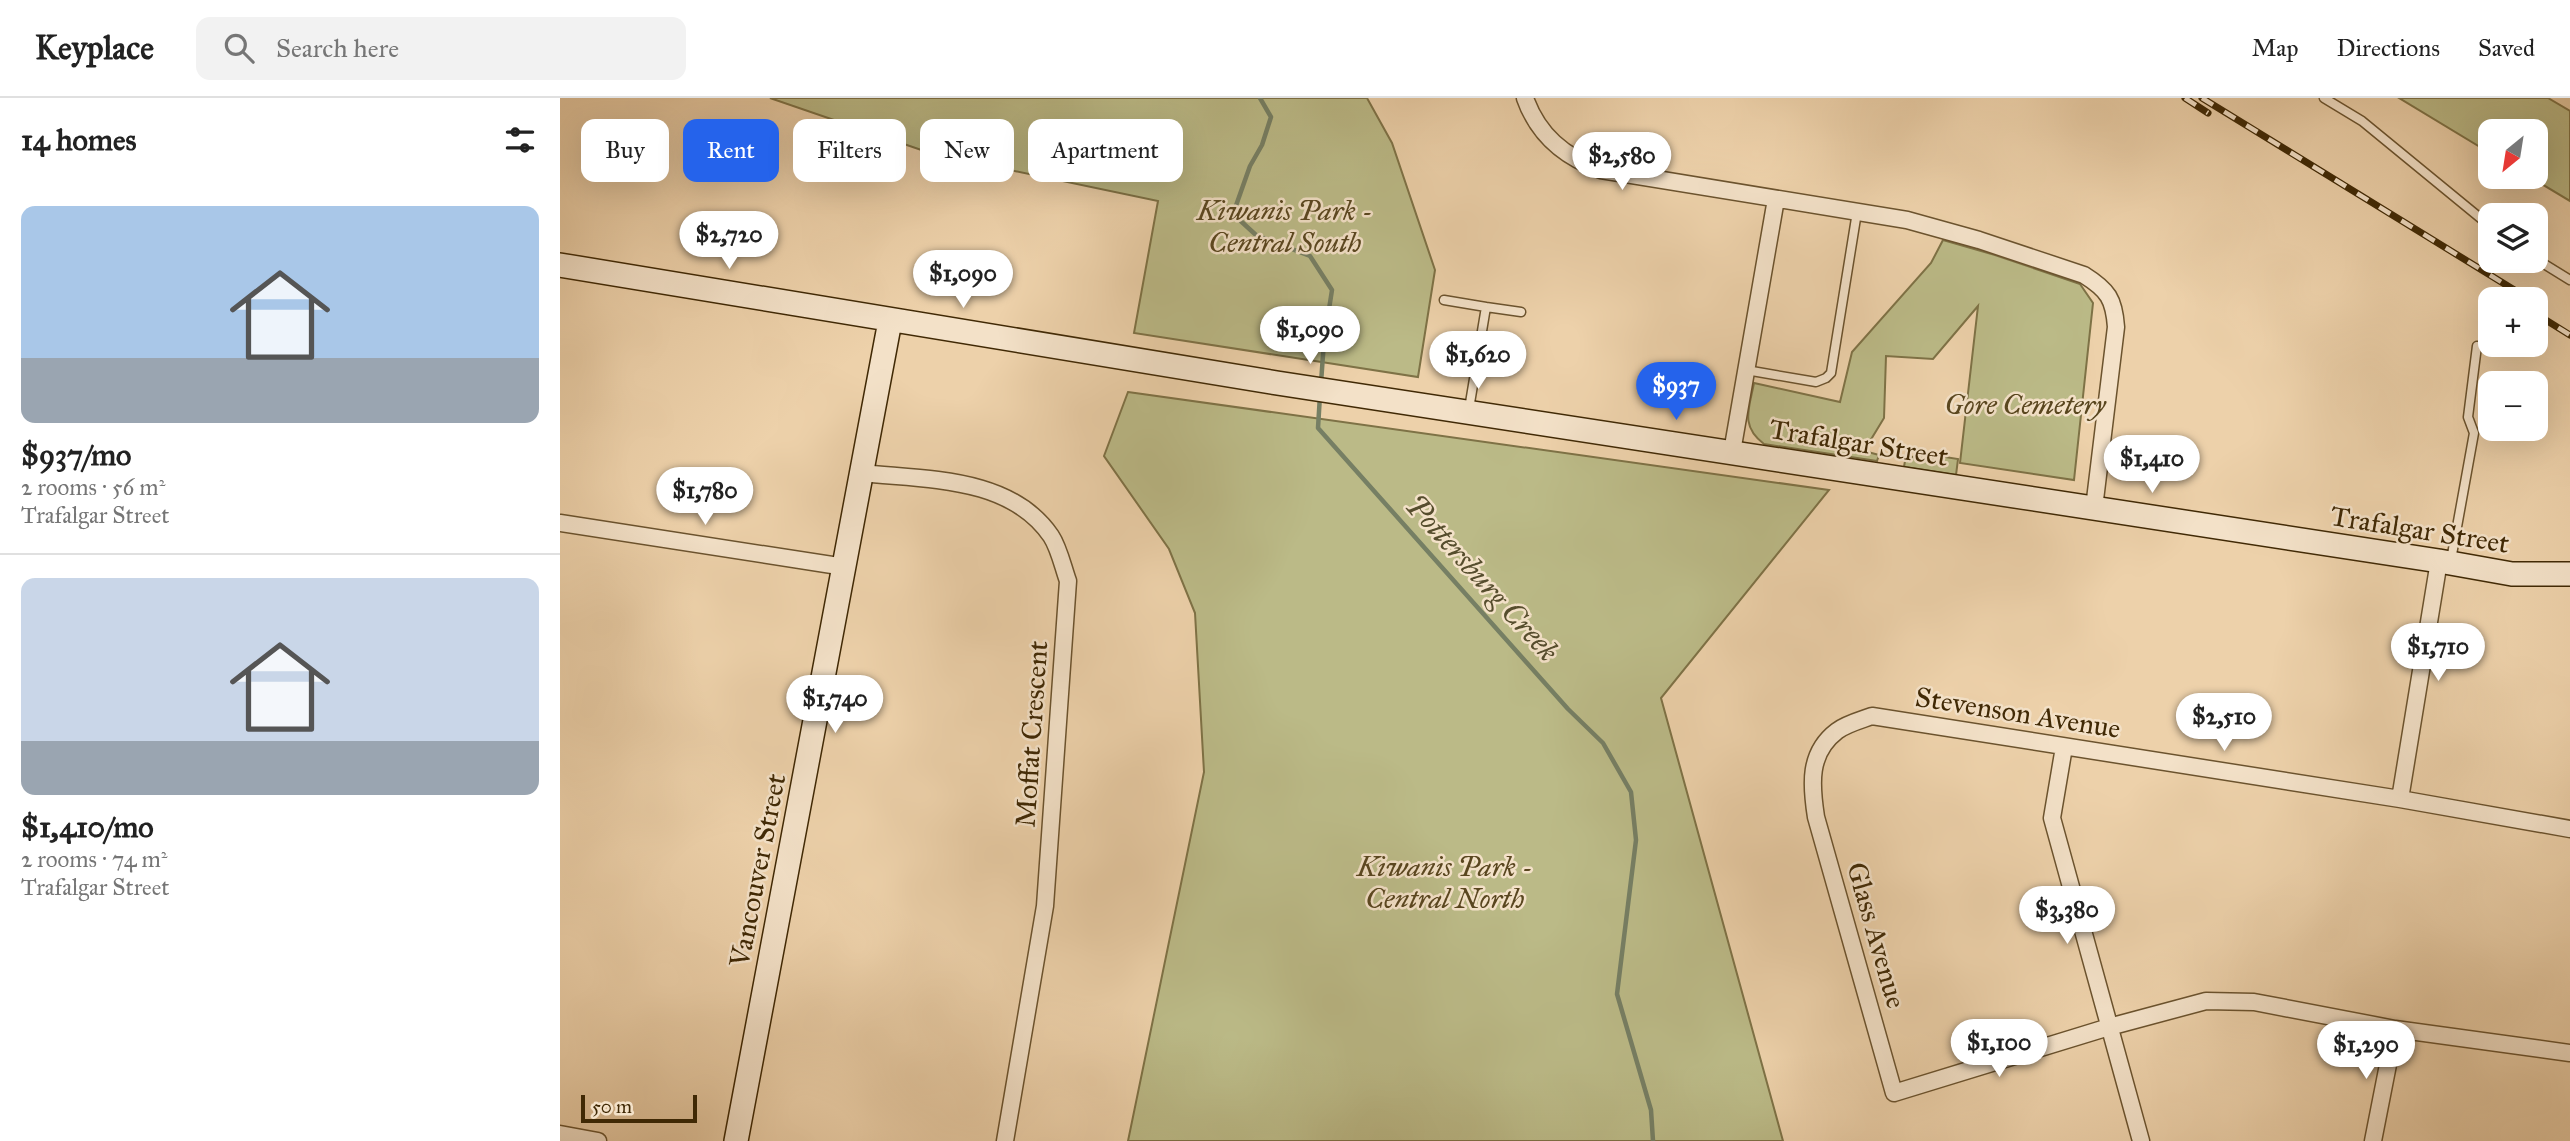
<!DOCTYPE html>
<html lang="en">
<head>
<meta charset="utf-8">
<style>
	:root { --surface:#fff; --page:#f2f2f2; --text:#222; --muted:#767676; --line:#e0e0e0; --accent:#2563eb }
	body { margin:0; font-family:"IM FELL Great Primer",serif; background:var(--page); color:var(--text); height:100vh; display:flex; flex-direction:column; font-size:26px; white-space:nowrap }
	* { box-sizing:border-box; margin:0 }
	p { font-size:23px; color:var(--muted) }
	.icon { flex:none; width:38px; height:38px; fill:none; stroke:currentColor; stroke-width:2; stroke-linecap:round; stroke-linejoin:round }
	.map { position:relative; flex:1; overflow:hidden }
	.sheet { display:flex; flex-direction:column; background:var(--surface); width:560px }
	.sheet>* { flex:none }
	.guide { position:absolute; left:21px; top:21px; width:665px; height:63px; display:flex; gap:14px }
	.needle { width:46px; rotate:210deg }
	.buttons { position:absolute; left:1918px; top:21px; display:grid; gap:14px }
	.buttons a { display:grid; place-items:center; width:70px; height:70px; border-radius:14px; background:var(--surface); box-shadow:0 7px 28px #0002; font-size:35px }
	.scale { position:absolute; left:21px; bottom:18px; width:116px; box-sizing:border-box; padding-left:7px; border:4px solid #402905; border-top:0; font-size:19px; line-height:24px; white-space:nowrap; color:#402905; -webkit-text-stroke:5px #f3e1c8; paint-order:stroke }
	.price { position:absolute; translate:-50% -60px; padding:0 16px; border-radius:24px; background:#fff; color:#222; font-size:23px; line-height:46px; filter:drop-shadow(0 2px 4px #0008) }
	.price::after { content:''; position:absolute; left:50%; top:42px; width:21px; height:16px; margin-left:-10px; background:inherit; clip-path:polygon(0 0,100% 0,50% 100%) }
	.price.active { background:var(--accent); color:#fff }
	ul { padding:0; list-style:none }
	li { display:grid; align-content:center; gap:14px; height:371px; padding:0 21px }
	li+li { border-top:2px solid var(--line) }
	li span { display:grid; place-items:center; height:217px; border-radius:14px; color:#555 }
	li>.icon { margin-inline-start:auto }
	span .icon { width:126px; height:126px; fill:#fffc; stroke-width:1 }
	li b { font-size:30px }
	h2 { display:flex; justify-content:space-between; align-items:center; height:84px; padding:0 21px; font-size:30px }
	.chip { padding:0 24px; border-radius:14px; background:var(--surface); box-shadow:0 7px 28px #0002; font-size:24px; line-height:63px }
	.chip.active { background:var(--accent); color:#fff }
	header { display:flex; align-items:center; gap:42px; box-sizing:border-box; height:98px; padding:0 35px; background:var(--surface); border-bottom:2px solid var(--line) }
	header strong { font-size:33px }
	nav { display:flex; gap:38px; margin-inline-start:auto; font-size:24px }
	.search { width:490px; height:63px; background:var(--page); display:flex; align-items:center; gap:18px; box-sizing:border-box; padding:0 24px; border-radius:14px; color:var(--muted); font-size:26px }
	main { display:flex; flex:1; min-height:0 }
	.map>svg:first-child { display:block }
	.green { fill:#bbba87; stroke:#7e7246; stroke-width:2 }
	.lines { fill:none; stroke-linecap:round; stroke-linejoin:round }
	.stream { stroke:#767f64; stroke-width:4.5 }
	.lane-casing { stroke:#6b532e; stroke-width:11 }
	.street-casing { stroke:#6b532e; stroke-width:19 }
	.secondary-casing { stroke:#402905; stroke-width:26 }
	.lane { stroke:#f3e1c8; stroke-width:8 }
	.street { stroke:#f3e1c8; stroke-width:16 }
	.secondary { stroke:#f3e1c8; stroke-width:23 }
	.rail-casing { stroke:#402905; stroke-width:7 }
	.rail { stroke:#f3e1c8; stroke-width:4.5; stroke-dasharray:13; stroke-linecap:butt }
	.labels { text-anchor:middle; stroke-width:5; stroke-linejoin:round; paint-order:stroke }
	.park-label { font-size:28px; font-style:italic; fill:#59461f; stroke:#f3e1c8 }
	.street-label { font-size:28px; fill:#402905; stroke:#f3e1c8 }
	.water-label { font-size:30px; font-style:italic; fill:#564d2d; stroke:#f3e1c8 }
</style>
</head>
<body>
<header>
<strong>Keyplace</strong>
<div class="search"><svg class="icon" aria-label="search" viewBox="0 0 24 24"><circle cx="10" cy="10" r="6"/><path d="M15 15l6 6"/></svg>Search here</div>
<nav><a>Map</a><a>Directions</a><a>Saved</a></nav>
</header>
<main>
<section class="sheet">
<h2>14 homes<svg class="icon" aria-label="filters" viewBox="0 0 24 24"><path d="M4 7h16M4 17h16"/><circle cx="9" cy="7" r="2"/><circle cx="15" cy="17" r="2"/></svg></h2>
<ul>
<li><span style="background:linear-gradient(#a9c7e8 70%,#9aa5b1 0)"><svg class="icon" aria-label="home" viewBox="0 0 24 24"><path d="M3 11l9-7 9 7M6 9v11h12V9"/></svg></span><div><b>$937/mo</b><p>2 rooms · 56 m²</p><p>Trafalgar Street</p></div></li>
<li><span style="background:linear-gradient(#c9d6e8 75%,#9aa5b1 0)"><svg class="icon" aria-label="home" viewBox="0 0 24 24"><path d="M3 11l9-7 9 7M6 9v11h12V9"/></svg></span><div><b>$1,410/mo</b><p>2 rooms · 74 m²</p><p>Trafalgar Street</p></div></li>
</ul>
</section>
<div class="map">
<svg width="2010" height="1043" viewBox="0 0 2010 1043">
	<rect width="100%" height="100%" fill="#edd1aa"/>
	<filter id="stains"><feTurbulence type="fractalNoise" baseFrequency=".00286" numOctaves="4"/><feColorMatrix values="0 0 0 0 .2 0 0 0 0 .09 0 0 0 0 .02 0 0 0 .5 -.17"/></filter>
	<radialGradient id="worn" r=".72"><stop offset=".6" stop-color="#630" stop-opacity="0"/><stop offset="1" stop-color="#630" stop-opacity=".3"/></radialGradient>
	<!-- green -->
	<path class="green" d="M210 0H807L832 45 875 172 858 279 574 235 598 103 373 56Z
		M1839 0H1988L2010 13V103L1970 79H1976V33H1930V55Z
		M1383 142 1435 157 1520 186 1533 205 1514 382 1400 365 1418 208 1373 261 1326 258 1324 320 1304 353 1319 357 1317 363 1204 346C1180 328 1189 311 1194 285L1280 304 1292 254 1371 165Z
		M568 294 1269 392 1101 600 1223 1043H568L644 674 635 515 609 451 544 358Z
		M1360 355 1398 361 1396 377 1344 369 1345 363Z"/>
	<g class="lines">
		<!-- stream -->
		<path class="stream" d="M700 0 711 19 702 47 690 68 673 116 696 137 750 158 772 192 764 243 761 285
			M760 297 758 330 1008 611 1043 645 1071 694 1076 742 1057 896 1091 1012 1093 1043"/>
		<defs>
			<path id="lane" d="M1764 0 1802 23 1930 128
				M1976 161 2010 182
				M884 202 926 209 909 311
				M926 209 961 214
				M1186 272 1256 284 1266 280 1271 275 1297 114
				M1891 462 1914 335 1908 319 1917 248"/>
			<path id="street" d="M965 0C978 37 1004 59 1041 72L1347 122 1419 142 1524 177C1548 192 1554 201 1556 229L1534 410
				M1172 354 1216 101
				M302 375C366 382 450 378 491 438 499 450 503 469 508 483L485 808 445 1043
				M0 425 285 469
				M1504 649 1492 720 1581 1043
				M1840 701 1879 463
				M2010 731 1840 701 1312 618C1301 622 1286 626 1277 633 1248 655 1251 687 1256 719L1334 995 1549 929 1646 903 1694 904 1835 931 2010 955
				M0 1036 38 1043
				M1813 1043 1835 931"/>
			<path id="secondary" d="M0 167 717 285 1879 463 1952 476H2010
				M176 1043 330 223"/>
		</defs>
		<!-- lane casing -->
		<use href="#lane" class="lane-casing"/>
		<!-- street casing -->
		<use href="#street" class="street-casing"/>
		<!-- secondary casing -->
		<use href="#secondary" class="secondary-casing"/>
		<!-- lane -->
		<use href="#lane" class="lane"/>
		<!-- street -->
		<use href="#street" class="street"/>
		<!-- secondary -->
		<use href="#secondary" class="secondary"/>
		<defs>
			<path id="rail" d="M1625 0 1648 15
				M1642 0 1969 201
				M1976 216 2010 237"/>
		</defs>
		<!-- rail casing -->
		<use href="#rail" class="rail-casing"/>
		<!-- rail -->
		<use href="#rail" class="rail"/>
	</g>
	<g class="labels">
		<!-- park labels -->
		<g class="park-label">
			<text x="725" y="122">Kiwanis Park -<tspan x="725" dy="32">Central South</tspan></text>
			<text x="1465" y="316">Gore Cemetery</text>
			<text x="885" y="778">Kiwanis Park -<tspan x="885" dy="32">Central North</tspan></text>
		</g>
		<!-- street labels -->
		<g class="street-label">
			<text transform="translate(1299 344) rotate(9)" y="10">Trafalgar Street</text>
			<text transform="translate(1860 431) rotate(9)" y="10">Trafalgar Street</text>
			<text transform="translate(1458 614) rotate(9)" y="10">Stevenson Avenue</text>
			<text transform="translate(471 636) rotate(-86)" y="10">Moffat Crescent</text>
			<text transform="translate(197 772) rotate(-79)" y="10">Vancouver Street</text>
			<text transform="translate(1317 837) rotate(74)" y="10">Glass Avenue</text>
		</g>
		<!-- water labels -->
		<g class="water-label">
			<text transform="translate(922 480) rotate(48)" y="10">Pottersburg Creek</text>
		</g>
	</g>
	<rect width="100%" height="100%" filter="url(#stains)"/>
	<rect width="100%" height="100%" fill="url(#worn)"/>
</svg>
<div class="buttons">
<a><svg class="needle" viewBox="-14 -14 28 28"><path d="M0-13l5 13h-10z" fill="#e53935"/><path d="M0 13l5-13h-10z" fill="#767676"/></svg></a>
<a><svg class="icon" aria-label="layers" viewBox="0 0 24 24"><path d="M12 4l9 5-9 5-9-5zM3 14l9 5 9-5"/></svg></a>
<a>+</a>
<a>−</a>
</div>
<div class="scale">50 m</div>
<b class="price" style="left:1062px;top:94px">$2,580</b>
<b class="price" style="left:169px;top:173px">$2,720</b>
<b class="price" style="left:403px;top:212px">$1,090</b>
<b class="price" style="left:750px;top:268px">$1,090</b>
<b class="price" style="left:918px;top:293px">$1,620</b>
<b class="price active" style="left:1116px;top:324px">$937</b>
<b class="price" style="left:1592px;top:397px">$1,410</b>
<b class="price" style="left:145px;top:429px">$1,780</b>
<b class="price" style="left:1878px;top:585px">$1,710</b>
<b class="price" style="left:275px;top:637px">$1,740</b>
<b class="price" style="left:1664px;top:655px">$2,510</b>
<b class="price" style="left:1507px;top:848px">$3,380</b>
<b class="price" style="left:1439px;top:981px">$1,100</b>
<b class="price" style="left:1806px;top:983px">$1,290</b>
<div class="guide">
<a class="chip">Buy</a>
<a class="chip active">Rent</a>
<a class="chip">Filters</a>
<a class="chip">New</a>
<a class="chip">Apartment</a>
</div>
</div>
</main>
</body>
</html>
